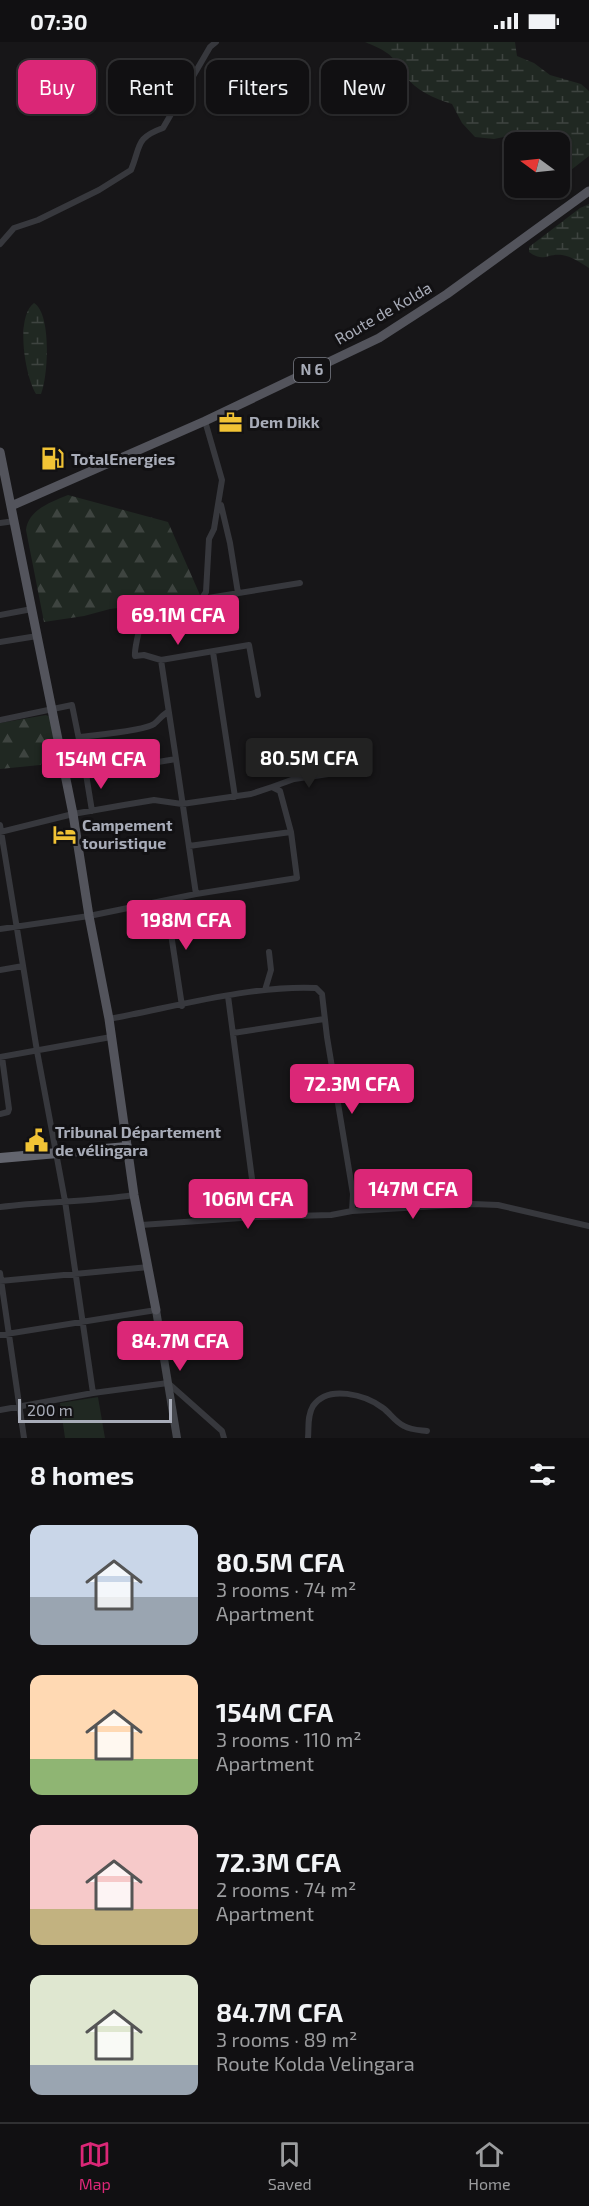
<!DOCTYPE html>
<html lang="en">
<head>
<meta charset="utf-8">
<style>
	:root { --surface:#111012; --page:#1a191b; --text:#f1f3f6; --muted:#9c9d9f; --line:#303032; --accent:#db2777 }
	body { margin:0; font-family:"Exo 2",sans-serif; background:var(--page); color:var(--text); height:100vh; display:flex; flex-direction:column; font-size:22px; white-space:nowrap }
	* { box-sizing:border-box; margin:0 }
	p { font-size:20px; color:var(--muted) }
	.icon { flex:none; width:33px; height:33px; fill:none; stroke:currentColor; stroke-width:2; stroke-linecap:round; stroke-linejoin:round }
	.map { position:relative; height:1396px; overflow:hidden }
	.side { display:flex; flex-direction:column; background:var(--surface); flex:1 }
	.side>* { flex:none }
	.banner { position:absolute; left:18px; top:18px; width:554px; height:54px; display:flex; gap:12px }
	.needle { width:39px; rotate:285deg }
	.fabs { position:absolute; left:504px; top:90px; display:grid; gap:12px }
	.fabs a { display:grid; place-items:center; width:66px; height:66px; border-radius:12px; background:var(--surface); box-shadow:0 2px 4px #0004,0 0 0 2px var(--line); font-size:30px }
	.scale { position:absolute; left:18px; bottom:15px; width:154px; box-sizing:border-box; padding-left:6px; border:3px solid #a8acb8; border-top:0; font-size:16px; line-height:21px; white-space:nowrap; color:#a8acb8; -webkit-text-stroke:4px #121113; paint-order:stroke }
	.price { position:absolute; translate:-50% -51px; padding:0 14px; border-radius:6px; background:var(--accent); color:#fff; font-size:20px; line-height:39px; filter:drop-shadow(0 2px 3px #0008) }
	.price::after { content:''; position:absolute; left:50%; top:36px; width:18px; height:14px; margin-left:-9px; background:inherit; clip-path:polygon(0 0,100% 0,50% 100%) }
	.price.active { background:#222; color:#fff }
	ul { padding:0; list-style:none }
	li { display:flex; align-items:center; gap:18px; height:150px; padding:0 30px }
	li span { display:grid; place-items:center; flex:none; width:168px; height:120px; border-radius:12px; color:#555 }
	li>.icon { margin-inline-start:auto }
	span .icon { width:72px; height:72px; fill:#fffc; stroke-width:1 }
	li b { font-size:26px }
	h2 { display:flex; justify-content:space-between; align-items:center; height:72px; padding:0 30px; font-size:26px }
	.tag { padding:0 21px; border-radius:12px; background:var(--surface); box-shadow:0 2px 4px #0004,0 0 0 2px var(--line); font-size:21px; line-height:54px }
	.tag.active { background:var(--accent); color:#fff }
	.status { display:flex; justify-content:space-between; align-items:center; height:42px; padding:0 30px; background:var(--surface); direction:ltr }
	.status svg { height:16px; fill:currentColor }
	.menu { display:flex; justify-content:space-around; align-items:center; height:84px; border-top:2px solid var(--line); background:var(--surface); font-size:16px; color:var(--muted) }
	.menu a { display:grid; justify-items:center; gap:3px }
	.menu .active { color:var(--accent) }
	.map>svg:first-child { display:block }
	.green { fill:#202822 }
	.forest { fill:url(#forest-firs) }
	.wetland { fill:url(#wetland-marsh) }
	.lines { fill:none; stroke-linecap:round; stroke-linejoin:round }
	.street { stroke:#37383d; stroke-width:6 }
	.secondary { stroke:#45474d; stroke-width:8 }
	.primary { stroke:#53545c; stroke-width:9 }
	.highway { stroke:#63656e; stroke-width:10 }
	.labels { text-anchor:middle; stroke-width:6; stroke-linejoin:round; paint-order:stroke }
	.shield { fill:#121113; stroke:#7b7e86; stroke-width:1.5 }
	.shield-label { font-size:15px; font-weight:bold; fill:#a8acb8 }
	.street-label { font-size:16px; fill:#a8acb8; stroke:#121113 }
	.poi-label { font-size:16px; font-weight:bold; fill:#a8acb8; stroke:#121113; text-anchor:start }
</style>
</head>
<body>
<div class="status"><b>07:30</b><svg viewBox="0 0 49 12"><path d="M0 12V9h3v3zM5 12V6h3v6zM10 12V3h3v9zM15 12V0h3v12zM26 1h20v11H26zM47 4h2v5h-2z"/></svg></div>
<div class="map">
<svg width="589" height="1396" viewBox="0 0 589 1396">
	<defs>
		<pattern id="forest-firs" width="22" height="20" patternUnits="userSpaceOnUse" patternTransform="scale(1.5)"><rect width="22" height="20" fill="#202822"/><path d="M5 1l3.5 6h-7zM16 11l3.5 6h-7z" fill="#3e4440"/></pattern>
		<pattern id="wetland-marsh" width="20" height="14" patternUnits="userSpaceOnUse" patternTransform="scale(1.5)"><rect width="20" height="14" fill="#202822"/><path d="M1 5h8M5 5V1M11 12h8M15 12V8" fill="none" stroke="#3e4440"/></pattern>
	</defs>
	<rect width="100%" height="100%" fill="#171618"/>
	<!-- green -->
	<path class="green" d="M98 1355 105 1396H65L60 1361Z"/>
	<!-- forest -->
	<path class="forest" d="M68 453 168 480 200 553 191 557 110 567 84 574 44 580 26 488C28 468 51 460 68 453Z
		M46 673 50 675 57 707C48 712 47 718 40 723L0 727V681Z"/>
	<!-- wetland -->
	<path class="wetland" d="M365 0H515L517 14 534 21 550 33 581 42 589 49V114L571 128 560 133V100H528L513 93 494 97 475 95 462 81 452 62C433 56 417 49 404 33 398 26 395 16 387 11 380 6 372 3 365 0Z
		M589 162V226C581 221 571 214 562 213 547 211 544 221 529 210V205L580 166Z
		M34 261C52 272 48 335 41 352H36C25 334 15 275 34 261Z"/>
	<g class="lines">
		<!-- street -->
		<path class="street" d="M0 202 14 186 38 178 99 148 131 128C141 104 135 96 163 86L210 5 216 0
			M205 379 222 438 214 487 209 497 206 550 200 559 194 561 146 568C142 572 134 608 135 614L144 613 161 618 249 603 258 653
			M221 463 230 501 238 551
			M0 481 15 479
			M202 557 300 541
			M0 573 32 567
			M0 600 37 594
			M213 610 235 755
			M0 678 72 663 86 732 176 717 161 618
			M80 695C94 693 144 689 154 682 159 678 162 673 168 670
			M176 717 196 852
			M86 732 92 769
			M272 745 294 737 342 730
			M0 783 37 1009 65 1159 93 1351
			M0 790 73 772 124 763 154 758 182 762 251 752 272 745 280 749 291 790 189 804
			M166 859 182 964
			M0 887 89 874 196 852 297 836 291 790
			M0 928 23 924
			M265 948 271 928 269 910
			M228 954 257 1175
			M109 977C174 965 251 943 316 946L322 952 327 995 353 1152 352 1169
			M233 991 324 977
			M0 1015 111 995
			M0 1072 8 1070 9 1067 2 1015
			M0 1165C45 1159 90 1160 134 1153
			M141 1183 257 1175 331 1173 352 1169 473 1162 498 1163 589 1184
			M0 1231 24 1396
			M0 1239 149 1225
			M0 1293 156 1268
			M0 1368 93 1351 168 1341 222 1389 224 1396
			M308 1396C309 1385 307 1374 313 1364 328 1342 366 1353 383 1366 390 1371 395 1380 404 1384 411 1388 419 1388 427 1389"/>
		<!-- secondary -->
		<path class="secondary" d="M156 1268 177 1396"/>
		<!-- primary -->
		<path class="primary" d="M0 410 73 772 89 874 109 977 134 1153 156 1268
			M11 464 205 379 379 296 447 252 589 149"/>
		<!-- highway -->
		<path class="highway" d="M0 1116 127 1105"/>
	</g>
	<!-- icons -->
	<defs>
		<symbol id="office-bare" viewBox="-9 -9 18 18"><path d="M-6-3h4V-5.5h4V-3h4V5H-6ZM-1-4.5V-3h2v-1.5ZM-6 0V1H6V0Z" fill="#f1c335" stroke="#121113" stroke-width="2.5" paint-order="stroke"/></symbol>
		<symbol id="fuel-bare" viewBox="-9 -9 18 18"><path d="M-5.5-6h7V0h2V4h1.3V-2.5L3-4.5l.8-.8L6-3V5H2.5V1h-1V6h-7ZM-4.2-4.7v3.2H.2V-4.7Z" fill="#f1c335" stroke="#121113" stroke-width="2.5" paint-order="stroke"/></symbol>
		<symbol id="hotel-bare" viewBox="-9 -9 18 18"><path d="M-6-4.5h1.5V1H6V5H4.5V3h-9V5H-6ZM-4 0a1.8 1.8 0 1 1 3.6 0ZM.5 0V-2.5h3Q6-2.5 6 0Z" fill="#f1c335" stroke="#121113" stroke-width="2.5" paint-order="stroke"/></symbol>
		<symbol id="civic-bare" viewBox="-9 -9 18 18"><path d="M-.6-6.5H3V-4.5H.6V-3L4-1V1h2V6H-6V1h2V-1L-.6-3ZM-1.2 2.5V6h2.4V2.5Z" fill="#f1c335" stroke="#121113" stroke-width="2.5" paint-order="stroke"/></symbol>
	</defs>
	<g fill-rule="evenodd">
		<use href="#office-bare" x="214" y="364" width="33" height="33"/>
		<use href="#fuel-bare" x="36" y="400" width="33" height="33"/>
		<use href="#hotel-bare" x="48" y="776" width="33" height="33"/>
		<use href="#civic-bare" x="20" y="1082" width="33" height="33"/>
	</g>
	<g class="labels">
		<!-- shield labels -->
		<rect class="shield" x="294" y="316" width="36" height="24" rx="4.5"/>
		<g class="shield-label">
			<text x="312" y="333">N 6</text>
		</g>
		<!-- street labels -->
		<g class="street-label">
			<text transform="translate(383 271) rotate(-30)" y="6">Route de Kolda</text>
		</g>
		<!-- poi labels -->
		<g class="poi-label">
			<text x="249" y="386">Dem Dikk</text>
			<text x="71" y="423">TotalEnergies</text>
			<text x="82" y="789">Campement<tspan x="82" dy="18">touristique</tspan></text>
			<text x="55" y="1096">Tribunal Département<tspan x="55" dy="18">de vélingara</tspan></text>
		</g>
	</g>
</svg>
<div class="fabs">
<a><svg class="needle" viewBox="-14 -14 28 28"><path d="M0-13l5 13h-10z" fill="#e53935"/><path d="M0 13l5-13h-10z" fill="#9c9d9f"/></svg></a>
</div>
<div class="scale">200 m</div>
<b class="price" style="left:178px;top:604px">69.1M CFA</b>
<b class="price active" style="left:309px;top:747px">80.5M CFA</b>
<b class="price" style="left:101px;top:748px">154M CFA</b>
<b class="price" style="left:186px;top:909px">198M CFA</b>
<b class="price" style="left:352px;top:1073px">72.3M CFA</b>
<b class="price" style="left:413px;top:1178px">147M CFA</b>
<b class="price" style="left:248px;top:1188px">106M CFA</b>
<b class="price" style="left:180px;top:1330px">84.7M CFA</b>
<div class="banner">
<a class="tag active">Buy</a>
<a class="tag">Rent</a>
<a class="tag">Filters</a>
<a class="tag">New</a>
</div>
</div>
<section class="side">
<h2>8 homes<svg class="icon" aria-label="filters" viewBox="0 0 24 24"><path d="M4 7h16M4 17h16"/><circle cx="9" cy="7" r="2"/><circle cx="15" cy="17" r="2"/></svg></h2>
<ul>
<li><span style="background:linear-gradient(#c9d6e8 60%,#9aa5b1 0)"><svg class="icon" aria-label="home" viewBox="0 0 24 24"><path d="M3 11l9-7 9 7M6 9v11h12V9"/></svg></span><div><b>80.5M CFA</b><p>3 rooms · 74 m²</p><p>Apartment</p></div></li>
<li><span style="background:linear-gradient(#ffd9b3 70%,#8fb573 0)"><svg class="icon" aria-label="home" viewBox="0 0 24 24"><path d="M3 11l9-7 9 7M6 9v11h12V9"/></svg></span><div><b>154M CFA</b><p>3 rooms · 110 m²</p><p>Apartment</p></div></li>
<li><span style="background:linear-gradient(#f6c9c9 70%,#c2b280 0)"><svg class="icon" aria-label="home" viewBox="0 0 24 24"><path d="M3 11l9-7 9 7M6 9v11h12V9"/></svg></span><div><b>72.3M CFA</b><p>2 rooms · 74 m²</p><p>Apartment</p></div></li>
<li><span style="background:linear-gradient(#dfe7d0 75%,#9aa5b1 0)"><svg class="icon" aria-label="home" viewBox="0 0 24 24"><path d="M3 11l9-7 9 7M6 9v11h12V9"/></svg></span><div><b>84.7M CFA</b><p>3 rooms · 89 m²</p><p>Route Kolda Velingara</p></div></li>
</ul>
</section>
<nav class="menu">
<a class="active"><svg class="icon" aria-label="map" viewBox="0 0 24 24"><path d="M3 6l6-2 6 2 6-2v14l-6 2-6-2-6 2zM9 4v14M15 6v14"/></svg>Map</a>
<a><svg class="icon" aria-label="saved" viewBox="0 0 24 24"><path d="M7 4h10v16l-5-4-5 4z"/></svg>Saved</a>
<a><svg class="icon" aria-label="home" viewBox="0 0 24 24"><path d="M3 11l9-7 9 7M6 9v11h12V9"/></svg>Home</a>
</nav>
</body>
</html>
